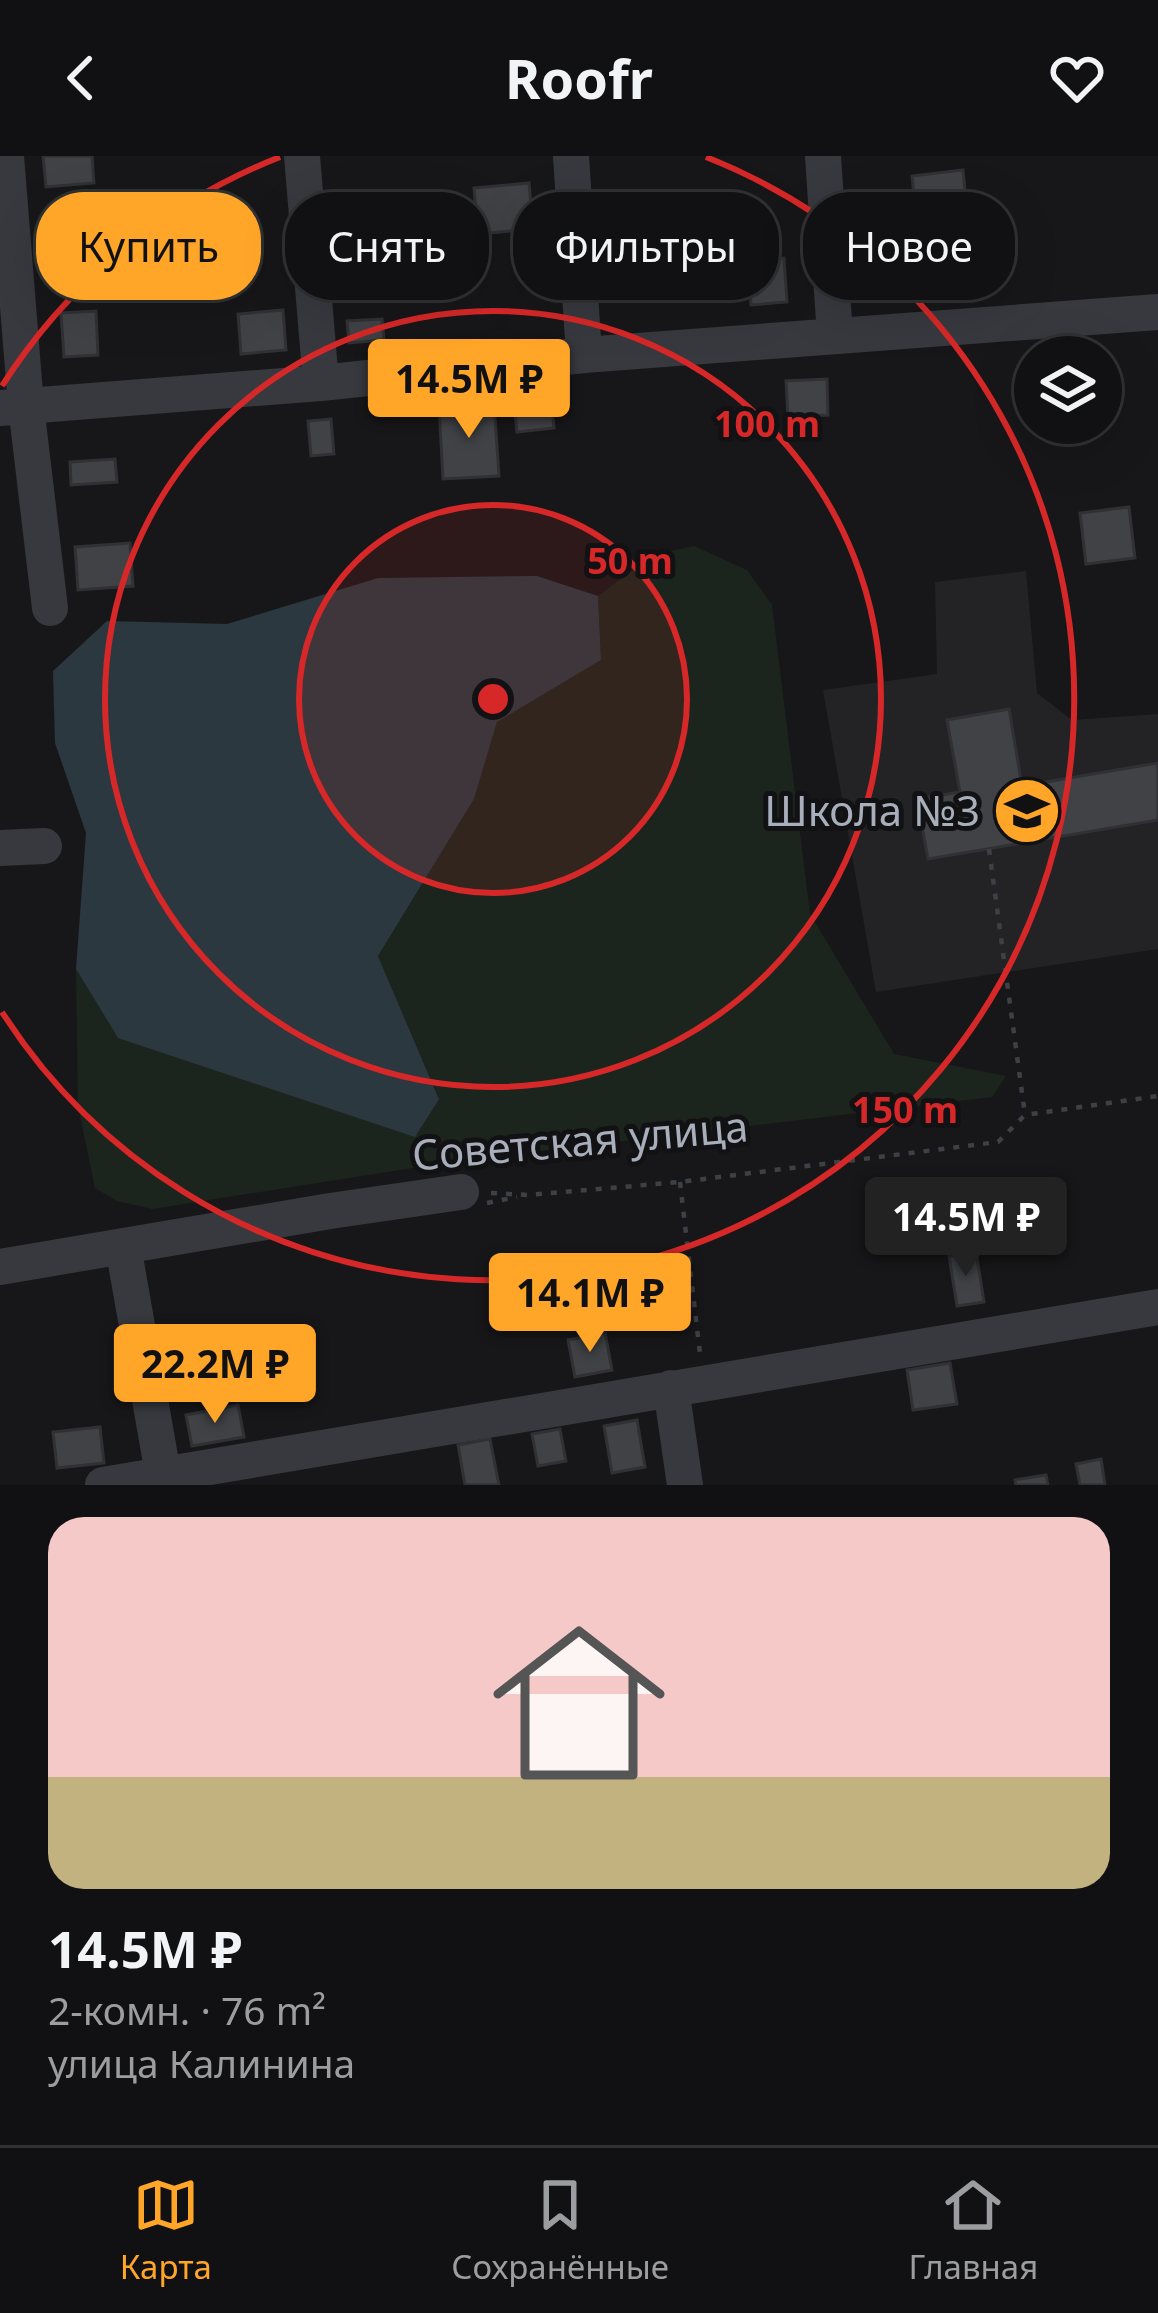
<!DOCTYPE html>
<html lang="ru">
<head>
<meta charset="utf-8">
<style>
	:root { --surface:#111113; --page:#1e1f21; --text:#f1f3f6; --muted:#9c9da0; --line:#303133; --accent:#ffa629 }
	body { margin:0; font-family:"Noto Sans",sans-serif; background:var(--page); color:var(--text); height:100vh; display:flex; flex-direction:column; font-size:45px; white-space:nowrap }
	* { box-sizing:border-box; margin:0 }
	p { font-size:39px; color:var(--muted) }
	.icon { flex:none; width:66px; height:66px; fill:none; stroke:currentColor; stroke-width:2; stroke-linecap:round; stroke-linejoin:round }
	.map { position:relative; height:1329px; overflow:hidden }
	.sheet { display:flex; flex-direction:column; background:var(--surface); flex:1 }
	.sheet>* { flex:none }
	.top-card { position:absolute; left:36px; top:36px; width:1086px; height:108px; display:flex; gap:24px }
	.fabs { position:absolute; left:1014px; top:180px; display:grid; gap:24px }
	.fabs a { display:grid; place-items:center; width:108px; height:108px; border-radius:50%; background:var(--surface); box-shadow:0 12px 48px #0002,0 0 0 3px var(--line); font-size:60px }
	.price { position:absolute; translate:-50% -102px; padding:0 27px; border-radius:12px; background:var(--accent); color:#111; font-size:39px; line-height:78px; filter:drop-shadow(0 3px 6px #0008) }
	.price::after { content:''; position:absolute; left:50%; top:72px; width:36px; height:27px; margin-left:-18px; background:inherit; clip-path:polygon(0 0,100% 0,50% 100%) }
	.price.on { background:#222; color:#fff }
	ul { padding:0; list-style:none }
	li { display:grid; align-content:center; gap:24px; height:636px; padding:0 48px }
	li+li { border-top:3px solid var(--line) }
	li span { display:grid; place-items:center; height:372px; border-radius:36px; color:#555 }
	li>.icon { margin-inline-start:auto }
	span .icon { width:216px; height:216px; fill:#fffc; stroke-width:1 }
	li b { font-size:51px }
	.tag { padding:0 42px; border-radius:48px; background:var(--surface); box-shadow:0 12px 48px #0002,0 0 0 3px var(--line); font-size:42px; line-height:108px }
	.tag.on { background:var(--accent); color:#111 }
	header { display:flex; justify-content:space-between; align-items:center; height:156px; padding:0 48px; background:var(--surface); font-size:54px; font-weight:700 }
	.tab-bar { display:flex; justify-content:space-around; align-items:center; height:168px; border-top:3px solid var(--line); background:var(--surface); font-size:33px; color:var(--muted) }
	.tab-bar a { display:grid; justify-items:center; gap:6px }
	.tab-bar .on { color:var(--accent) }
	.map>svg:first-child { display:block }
	.built { fill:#232326 }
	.green { fill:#1c251d }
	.water { fill:#2b383f }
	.building { fill:#414246; stroke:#313135; stroke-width:3 }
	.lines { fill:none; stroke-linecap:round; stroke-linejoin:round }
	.path { stroke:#3d4046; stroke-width:4.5; stroke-dasharray:6 9; stroke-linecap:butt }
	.minor { stroke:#37393f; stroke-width:36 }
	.ring { fill:none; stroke:#d62828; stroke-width:6 }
	.labels { text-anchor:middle; stroke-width:10; stroke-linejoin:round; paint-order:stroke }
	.poi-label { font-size:42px; fill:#a8afba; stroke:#121214; text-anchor:end }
	.street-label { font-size:42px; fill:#a8afba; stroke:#121214 }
	.centre { fill:#d62828; stroke:#121214; stroke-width:6 }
	.ring-label { font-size:36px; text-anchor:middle; font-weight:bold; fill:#d62828; stroke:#121214; stroke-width:10; stroke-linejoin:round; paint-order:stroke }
</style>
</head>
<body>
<header><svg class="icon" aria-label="back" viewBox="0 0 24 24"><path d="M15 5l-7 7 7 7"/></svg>Roofr<svg class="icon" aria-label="heart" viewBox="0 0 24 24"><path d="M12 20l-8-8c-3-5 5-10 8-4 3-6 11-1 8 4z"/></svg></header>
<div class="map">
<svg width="1158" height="1329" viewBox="0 0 1158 1329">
	<rect width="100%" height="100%" fill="#171719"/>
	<!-- built -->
	<path class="built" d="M1026 415 1037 537 1072 564 1158 558V793L876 836 823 534 937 518 935 426Z"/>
	<!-- green -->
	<path class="green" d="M694 390 747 414 772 449 810 758 894 898 1006 920 992 941 463 1004 152 1053 117 1045 95 1032 78 950 76 813 118 882 439 942 378 800 474 643 497 566 601 504 598 440 653 399Z"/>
	<!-- water -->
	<path class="water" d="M537 420 598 440 601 504 497 566 474 643 378 800 439 943 415 981 118 882 76 813 86 677 55 587 53 515 107 465 227 468 378 422Z"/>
	<!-- building -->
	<path class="building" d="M43 0H92L94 27 46 31Z
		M963 14 968 66 917 72 912 20Z
		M529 27 533 73 478 78 474 32Z
		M89 72 91 104 56 106 54 74Z
		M784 102 787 146 751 149 748 104Z
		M283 154 286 194 241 198 238 158Z
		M96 155 98 199 64 201 61 157Z
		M382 163 384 184 349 187 347 165Z
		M827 223 828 259 788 261 786 225Z
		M551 244 554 272 517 276 514 249Z
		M494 247 499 320 443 323 439 250Z
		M331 263 334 298 311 300 308 265Z
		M115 303 117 326 71 329 70 306Z
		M1129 351 1135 402 1086 408 1080 357Z
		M130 387 133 430 78 434 75 391Z
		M1009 553 1022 630 1158 607V664L928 703 917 643 960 636 947 564Z
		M976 1096 984 1146 957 1150 949 1100Z
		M605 1177 612 1214 575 1221 568 1184Z
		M950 1207 957 1248 913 1254 907 1214Z
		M238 1249 244 1281 192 1290 186 1259Z
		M637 1264 645 1311 612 1317 604 1270Z
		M100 1271 104 1307 57 1312 53 1276Z
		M560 1273 566 1305 538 1310 532 1278Z
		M490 1283 499 1329H465L458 1289Z
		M1101 1303 1105 1329H1080L1076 1308Z
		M1046 1319 1048 1329H1016L1015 1324Z"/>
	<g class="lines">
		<!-- path -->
		<path class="path" d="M989 693 1025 959
			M680 1026 700 1198
			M491 1037 528 1039 680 1026 998 986 1025 959 1158 940
			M487 1047 517 1041"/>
		<!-- minor -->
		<path class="minor" d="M6 0 26 250 50 452
			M302 0 321 227
			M571 0 584 199
			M823 0 835 180
			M0 252 321 227 584 199 1158 156
			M0 692 44 690
			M123 1090 165 1329
			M0 1111 330 1055 461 1036
			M671 1232 685 1329
			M103 1329 1158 1151"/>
	</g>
	<!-- distance rings -->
	<circle cx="493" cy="543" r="194" fill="#d62828" fill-opacity=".12"/>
	<g class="ring">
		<circle cx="493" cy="543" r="194"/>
		<circle cx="493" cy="543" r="388"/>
		<path d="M2 230A582 582 0 0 1 280 1M706 1A582 582 0 1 1 2 856"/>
	</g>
	<!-- icons -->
	<defs>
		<symbol id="school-disc" viewBox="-11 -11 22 22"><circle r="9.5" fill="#ffa629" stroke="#121214"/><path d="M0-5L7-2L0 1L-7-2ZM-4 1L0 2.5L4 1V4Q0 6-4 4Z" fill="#111"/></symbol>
	</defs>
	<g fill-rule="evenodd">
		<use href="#school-disc" x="989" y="617" width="76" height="76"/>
	</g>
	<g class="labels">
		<!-- poi labels -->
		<g class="poi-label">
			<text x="980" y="670">Школа №3</text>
		</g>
		<!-- street labels -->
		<g class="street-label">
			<text transform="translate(580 985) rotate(-5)" y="15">Советская улица</text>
		</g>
	</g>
	<circle cx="493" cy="543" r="18" class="centre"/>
	<g class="ring-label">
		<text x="767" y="281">100 m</text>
		<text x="630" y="418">50 m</text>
		<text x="905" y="967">150 m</text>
	</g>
</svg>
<div class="fabs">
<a><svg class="icon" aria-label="layers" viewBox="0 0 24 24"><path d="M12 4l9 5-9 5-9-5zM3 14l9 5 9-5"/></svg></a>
</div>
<b class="price" style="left:469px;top:285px">14.5M ₽</b>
<b class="price on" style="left:966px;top:1123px">14.5M ₽</b>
<b class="price" style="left:590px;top:1199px">14.1M ₽</b>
<b class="price" style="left:215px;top:1270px">22.2M ₽</b>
<div class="top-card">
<a class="tag on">Купить</a>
<a class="tag">Снять</a>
<a class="tag">Фильтры</a>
<a class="tag">Новое</a>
</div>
</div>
<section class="sheet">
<ul>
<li><span style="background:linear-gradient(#f6c9c9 70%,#c2b280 0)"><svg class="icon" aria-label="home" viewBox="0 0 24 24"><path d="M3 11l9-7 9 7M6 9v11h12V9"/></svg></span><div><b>14.5M ₽</b><p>2-комн. · 76 m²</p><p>улица Калинина</p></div></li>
</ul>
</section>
<nav class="tab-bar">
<a class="on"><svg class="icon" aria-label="map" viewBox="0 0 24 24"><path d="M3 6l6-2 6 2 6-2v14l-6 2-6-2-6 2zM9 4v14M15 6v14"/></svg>Карта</a>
<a><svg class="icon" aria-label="saved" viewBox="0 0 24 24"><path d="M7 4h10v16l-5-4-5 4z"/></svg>Сохранённые</a>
<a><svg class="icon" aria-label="home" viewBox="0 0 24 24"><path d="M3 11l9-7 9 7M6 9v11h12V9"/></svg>Главная</a>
</nav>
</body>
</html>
